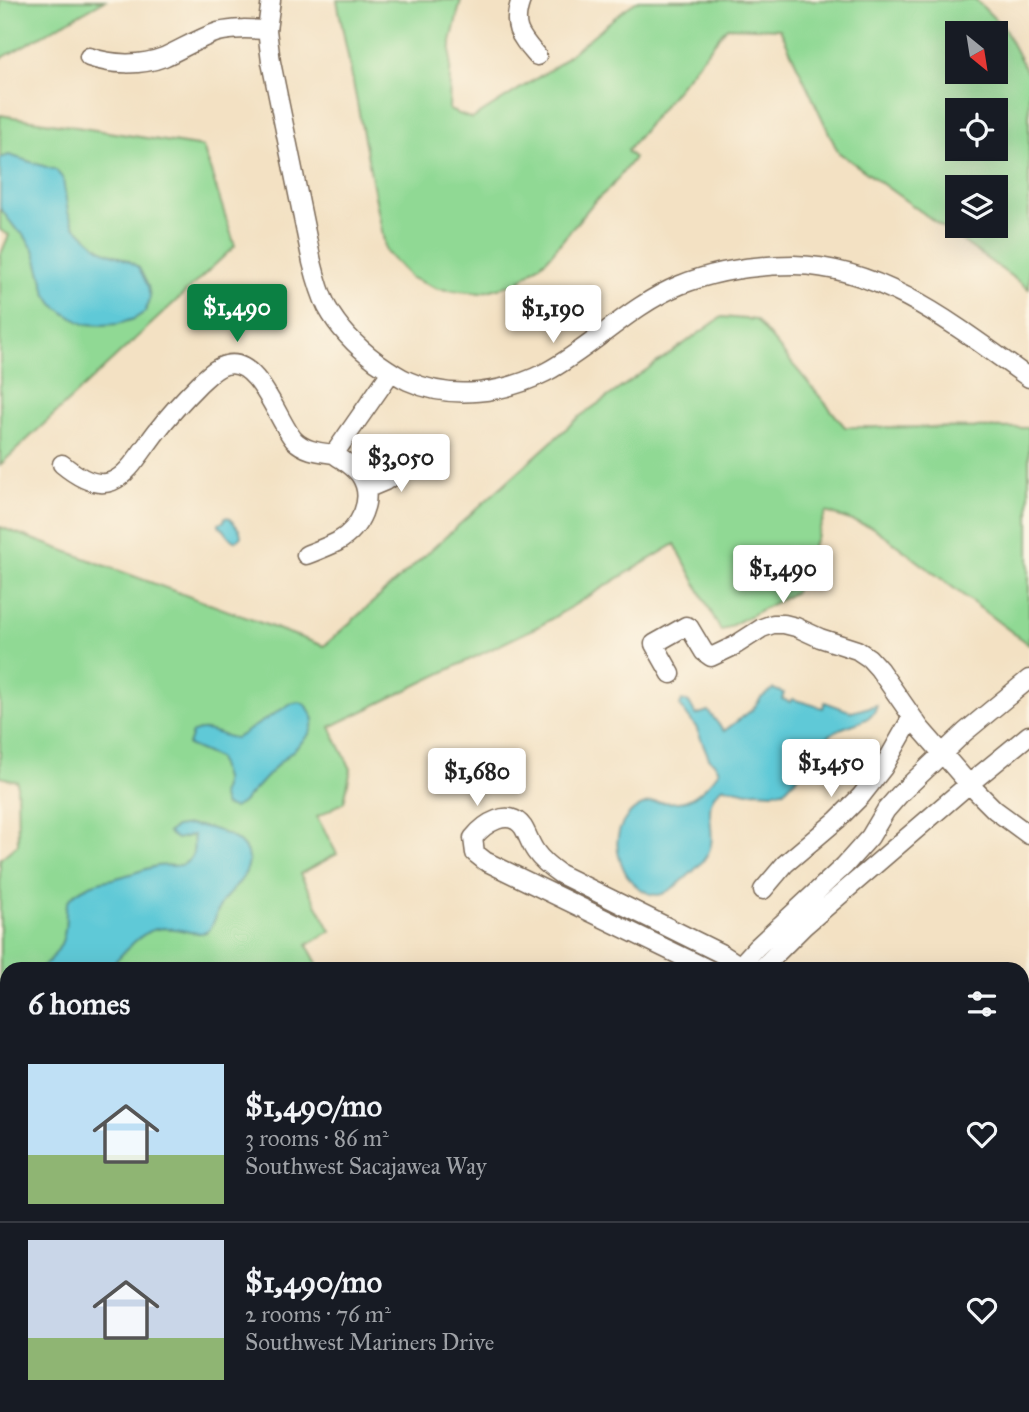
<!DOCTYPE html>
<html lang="en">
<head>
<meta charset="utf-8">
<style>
	:root { --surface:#171b24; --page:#242831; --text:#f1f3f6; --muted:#9ea1a6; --line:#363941; --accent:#0b8043 }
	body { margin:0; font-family:"IM FELL Great Primer",serif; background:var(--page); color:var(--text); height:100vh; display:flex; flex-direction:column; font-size:26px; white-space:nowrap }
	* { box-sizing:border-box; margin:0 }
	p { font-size:23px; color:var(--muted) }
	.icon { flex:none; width:38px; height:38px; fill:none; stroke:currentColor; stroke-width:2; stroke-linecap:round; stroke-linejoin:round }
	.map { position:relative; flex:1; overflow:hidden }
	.details { position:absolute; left:0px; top:962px; width:1029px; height:450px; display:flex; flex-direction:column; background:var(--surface); border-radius:21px 21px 0 0; box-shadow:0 7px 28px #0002 }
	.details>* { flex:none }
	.needle { width:46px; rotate:150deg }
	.tools { position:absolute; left:945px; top:21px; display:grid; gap:14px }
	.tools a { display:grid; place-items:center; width:63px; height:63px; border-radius:0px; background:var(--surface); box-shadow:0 7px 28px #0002; font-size:35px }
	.price { position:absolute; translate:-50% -60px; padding:0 16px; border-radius:7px; background:#fff; color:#222; font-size:23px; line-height:46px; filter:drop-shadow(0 2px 4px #0008) }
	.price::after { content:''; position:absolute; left:50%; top:42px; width:21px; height:16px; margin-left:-10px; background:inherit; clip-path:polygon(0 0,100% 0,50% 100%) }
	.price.active { background:var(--accent); color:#fff }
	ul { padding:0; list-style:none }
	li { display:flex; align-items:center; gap:21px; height:175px; padding:0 28px }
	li+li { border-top:2px solid var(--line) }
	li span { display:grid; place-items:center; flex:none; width:196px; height:140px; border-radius:0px; color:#555 }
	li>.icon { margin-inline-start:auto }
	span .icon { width:84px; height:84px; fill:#fffc; stroke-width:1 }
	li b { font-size:30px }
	h2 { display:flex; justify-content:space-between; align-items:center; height:84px; padding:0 28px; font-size:30px }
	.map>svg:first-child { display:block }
	.green { fill:#90d994; stroke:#668259; stroke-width:2; fill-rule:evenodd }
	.water { fill:#5ec9d7; stroke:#4c7a7a; stroke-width:2 }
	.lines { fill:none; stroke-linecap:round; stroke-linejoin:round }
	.minor-casing { stroke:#7b6a58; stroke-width:21 }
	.minor { stroke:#fff; stroke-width:18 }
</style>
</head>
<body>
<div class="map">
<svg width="1029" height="1412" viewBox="0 0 1029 1412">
	<rect width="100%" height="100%" fill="#fcf5e5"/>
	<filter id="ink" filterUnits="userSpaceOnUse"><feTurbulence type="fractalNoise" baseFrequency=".0143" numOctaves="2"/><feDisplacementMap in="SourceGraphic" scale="14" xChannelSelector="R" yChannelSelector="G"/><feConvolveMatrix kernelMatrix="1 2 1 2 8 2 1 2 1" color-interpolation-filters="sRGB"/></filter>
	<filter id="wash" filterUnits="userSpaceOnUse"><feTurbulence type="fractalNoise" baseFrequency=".00686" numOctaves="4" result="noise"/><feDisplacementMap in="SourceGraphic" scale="28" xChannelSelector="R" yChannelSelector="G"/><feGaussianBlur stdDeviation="1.57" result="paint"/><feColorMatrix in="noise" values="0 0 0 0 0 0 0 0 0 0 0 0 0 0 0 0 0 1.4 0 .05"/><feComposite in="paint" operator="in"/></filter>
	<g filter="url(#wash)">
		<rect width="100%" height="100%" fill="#f3e1c3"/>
		<!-- green -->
		<path class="green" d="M0 0H105L0 59Z
			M337 0H461L451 42 449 110 472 119 556 66 625 9 639 0H976L1004 28 1029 76V289L838 152 780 29 727 27 627 151 634 158 611 187 594 202 548 258 517 283 480 293 438 289 411 278 386 252ZM957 33H996V72H957ZM957 110H996V149H957ZM996 187V226H957V187Z
			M0 115 203 147 235 246 0 465V256L9 235 0 230Z
			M722 317 756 320 845 427 1029 428V645L874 528 826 512 795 592 721 631 675 544 541 625 330 727 351 769 344 802 317 817 337 854 300 874 331 931 307 945 320 969 7 970V1405H223L213 1412H0V859L18 844 17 781 0 777V527L324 646 579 417Z
			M384 1405H529L526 1412H390Z"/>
		<!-- water -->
		<path class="water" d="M9 155 56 170 63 179 68 212 74 226 100 249 129 261 139 268 148 286 150 297 145 312 134 319 118 324 102 325 84 324 66 314 53 304 46 293 35 252 24 235 16 229 0 208V158Z
			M225 517 230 518 240 531 241 536 239 539 235 541C228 539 226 529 219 526V524L224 521Z
			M773 689 784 693 782 699 790 702 792 699 823 708 825 702 852 712 877 705C873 723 850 723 836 731 824 737 810 755 799 765L804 770 784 791 773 792 757 791 748 792 724 787C696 802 721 833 707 855 701 866 670 894 658 895 655 895 650 894 648 893 631 885 624 873 619 856 612 830 629 804 656 802 666 802 677 804 687 800 701 794 710 783 719 771L716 765 709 758 696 727 680 706 682 701 689 702 696 715 708 711 724 731 753 709 761 698Z
			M300 702 307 706 314 719 310 733 298 746 279 763 242 803 234 808 225 806 221 794 224 787V779L218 758 188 745 192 733C208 724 219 737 236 738L290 704Z
			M189 825C210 826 254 838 248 866 244 881 231 890 223 901 216 909 216 922 209 930 206 933 203 933 199 933 184 932 172 926 157 929 139 932 120 957 108 969H39C50 962 61 949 64 935 70 909 56 902 88 886 97 881 110 880 120 877 132 874 144 869 157 866 167 864 179 869 188 861 195 855 194 844 193 835L177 839 168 833 176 827Z
			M1029 1372V1412H999L1004 1405H1022V1381Z"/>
	</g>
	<g filter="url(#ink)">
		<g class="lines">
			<defs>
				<path id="minor" d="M271 0 267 30 271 62 312 262C316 278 320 293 327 307 339 329 357 347 377 362 387 369 397 376 408 381 452 401 505 393 546 372 593 347 629 306 680 285 715 271 756 265 794 265 883 266 960 329 1029 378
					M521 0C511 27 520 36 537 56
					M89 57C112 65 141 66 164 57 182 49 199 38 218 32 234 28 250 29 267 30
					M62 464C114 507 127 470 157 431 170 414 185 398 200 383 208 376 216 367 226 365 258 356 278 422 294 440 305 451 319 452 334 454L391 372
					M366 489 385 481 416 461
					M306 555C316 551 327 547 337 542 360 529 376 499 360 475 354 466 342 460 334 454
					M671 674 654 644 686 626 689 627 704 652 711 657 734 646 762 628 773 624H784L796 627 820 638 857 650 869 658 879 669 920 728 969 784 995 810 1029 835
					M763 890 785 864 837 820 861 796 883 768 912 717
					M710 970 485 861 475 853 473 838C484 824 509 807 523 827 528 835 530 844 536 852 542 861 550 867 560 874L722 954 739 965 742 970
					M736 970 756 948 844 866 870 837 886 810 900 794 965 732 1029 679
					M760 970 804 926 969 784 1029 735
					M0 1153 7 1149
					M0 1271 7 1267
					M591 1412 592 1405
					M607 1412 608 1405
					M767 1412 772 1405"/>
			</defs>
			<!-- minor casing -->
			<use href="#minor" class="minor-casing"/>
			<!-- minor -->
			<use href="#minor" class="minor"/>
		</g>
	</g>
</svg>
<div class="tools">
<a><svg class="needle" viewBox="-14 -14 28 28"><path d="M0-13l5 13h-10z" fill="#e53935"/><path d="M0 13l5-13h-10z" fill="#9ea1a6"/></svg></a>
<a><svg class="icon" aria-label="locate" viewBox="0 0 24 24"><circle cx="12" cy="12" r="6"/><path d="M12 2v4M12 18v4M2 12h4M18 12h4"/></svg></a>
<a><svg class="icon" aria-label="layers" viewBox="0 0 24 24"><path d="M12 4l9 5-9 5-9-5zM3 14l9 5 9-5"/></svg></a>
</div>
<b class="price active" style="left:237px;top:344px">$1,490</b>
<b class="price" style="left:553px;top:345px">$1,190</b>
<b class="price" style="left:401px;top:494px">$3,050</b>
<b class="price" style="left:783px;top:605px">$1,490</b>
<b class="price" style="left:831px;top:799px">$1,450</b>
<b class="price" style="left:477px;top:808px">$1,680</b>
<section class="details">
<h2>6 homes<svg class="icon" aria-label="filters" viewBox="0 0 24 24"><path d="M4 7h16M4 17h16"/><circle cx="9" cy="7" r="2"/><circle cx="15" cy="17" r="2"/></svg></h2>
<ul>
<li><span style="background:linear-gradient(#bfe0f5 65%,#8fb573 0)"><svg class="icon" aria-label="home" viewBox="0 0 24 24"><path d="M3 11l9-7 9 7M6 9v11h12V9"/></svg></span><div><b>$1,490/mo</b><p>3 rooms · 86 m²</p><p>Southwest Sacajawea Way</p></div><svg class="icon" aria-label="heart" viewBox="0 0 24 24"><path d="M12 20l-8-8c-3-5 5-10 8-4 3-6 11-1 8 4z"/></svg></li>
<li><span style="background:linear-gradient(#c9d6e8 70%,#8fb573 0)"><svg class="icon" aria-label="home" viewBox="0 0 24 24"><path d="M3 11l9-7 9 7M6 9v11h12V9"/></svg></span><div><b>$1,490/mo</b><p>2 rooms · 76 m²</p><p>Southwest Mariners Drive</p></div><svg class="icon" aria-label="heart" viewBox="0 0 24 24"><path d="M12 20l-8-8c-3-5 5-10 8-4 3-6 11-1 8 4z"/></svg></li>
</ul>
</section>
</div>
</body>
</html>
